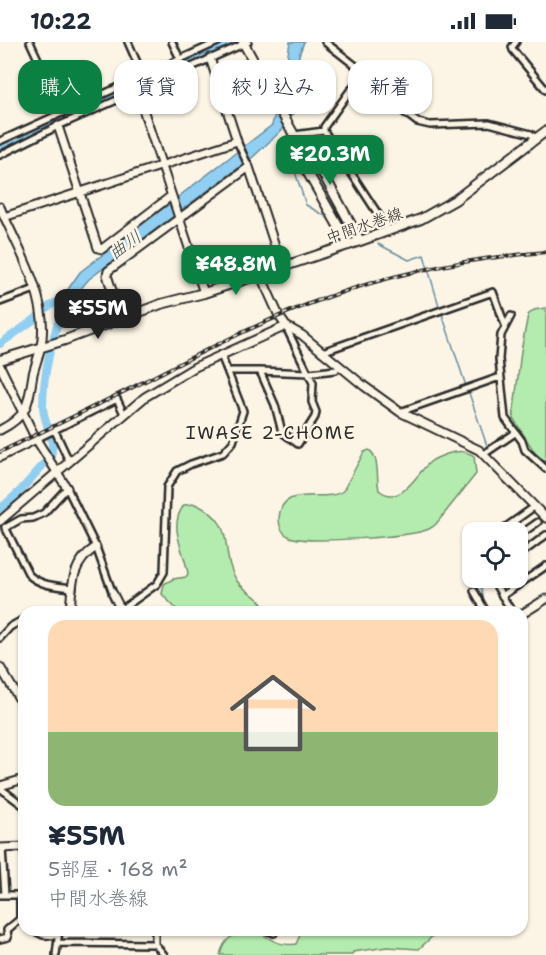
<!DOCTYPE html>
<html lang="ja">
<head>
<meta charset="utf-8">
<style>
	:root { --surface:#fff; --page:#f6f6f7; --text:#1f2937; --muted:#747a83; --line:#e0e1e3; --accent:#0b8043 }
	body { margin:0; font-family:"Shantell Sans","Klee One",sans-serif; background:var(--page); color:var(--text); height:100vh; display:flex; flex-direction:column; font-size:22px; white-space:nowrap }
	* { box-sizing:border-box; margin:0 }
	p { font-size:20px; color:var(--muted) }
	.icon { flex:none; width:33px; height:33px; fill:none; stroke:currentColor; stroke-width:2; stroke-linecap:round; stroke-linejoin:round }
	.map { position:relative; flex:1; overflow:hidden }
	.details { position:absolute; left:18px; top:564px; width:510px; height:330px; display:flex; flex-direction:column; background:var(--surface); border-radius:18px; box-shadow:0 2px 4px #0004 }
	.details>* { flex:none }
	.guide { position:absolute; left:18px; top:18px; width:510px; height:54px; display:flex; gap:12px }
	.controls { position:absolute; left:462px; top:480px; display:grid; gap:12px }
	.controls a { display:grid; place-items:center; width:66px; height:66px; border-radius:12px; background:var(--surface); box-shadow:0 2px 4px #0004; font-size:30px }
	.price { position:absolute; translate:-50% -51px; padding:0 14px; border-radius:12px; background:var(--accent); color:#fff; font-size:20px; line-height:39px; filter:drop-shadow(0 2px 3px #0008) }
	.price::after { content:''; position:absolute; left:50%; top:36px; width:18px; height:14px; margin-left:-9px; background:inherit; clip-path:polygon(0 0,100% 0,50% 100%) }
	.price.on { background:#222; color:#fff }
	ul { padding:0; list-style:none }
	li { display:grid; align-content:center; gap:12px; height:318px; padding:0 30px }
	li+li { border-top:2px solid var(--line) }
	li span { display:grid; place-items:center; height:186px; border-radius:18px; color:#555 }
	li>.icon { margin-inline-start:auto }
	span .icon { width:108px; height:108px; fill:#fffc; stroke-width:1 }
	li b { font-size:26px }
	.tag { padding:0 21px; border-radius:18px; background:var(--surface); box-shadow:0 2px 4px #0004; font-size:21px; line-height:54px }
	.tag.on { background:var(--accent); color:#fff }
	.status { display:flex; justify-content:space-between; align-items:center; height:42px; padding:0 30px; background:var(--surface); direction:ltr }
	.status svg { height:16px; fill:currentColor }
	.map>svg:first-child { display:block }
	.green { fill:#b4ecaf; stroke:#708c6d; stroke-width:1.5 }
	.water { fill:#91cff2; stroke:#688da2; stroke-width:1.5 }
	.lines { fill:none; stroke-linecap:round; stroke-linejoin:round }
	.stream { stroke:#688da2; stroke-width:1.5 }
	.river { stroke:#91cff2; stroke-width:8 }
	.minor-casing { stroke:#2b2b2b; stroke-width:10 }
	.tertiary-casing { stroke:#2b2b2b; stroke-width:11 }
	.secondary-casing { stroke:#2b2b2b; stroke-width:12 }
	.minor { stroke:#fcf5e5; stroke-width:5 }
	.tertiary { stroke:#fcf5e5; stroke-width:7 }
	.secondary { stroke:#fcf5e5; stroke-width:8 }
	.rail-casing { stroke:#2b2b2b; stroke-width:4 }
	.rail { stroke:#fcf5e5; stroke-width:1.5; stroke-dasharray:4.5; stroke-linecap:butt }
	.labels { text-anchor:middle; stroke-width:5; stroke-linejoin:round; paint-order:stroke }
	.street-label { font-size:16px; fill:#2b2b2b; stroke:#fcf5e5 }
	.water-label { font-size:18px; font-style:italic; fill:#44545d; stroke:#fcf5e5 }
	.neighbourhood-label { font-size:18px; letter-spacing:1.5px; fill:#2b2b2b; stroke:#fcf5e5 }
</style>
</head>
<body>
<div class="status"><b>10:22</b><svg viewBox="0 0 49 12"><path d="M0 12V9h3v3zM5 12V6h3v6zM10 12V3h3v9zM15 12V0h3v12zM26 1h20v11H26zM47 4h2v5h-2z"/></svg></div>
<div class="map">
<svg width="546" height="913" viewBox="0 0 546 913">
	<rect width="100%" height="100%" fill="#fcf5e5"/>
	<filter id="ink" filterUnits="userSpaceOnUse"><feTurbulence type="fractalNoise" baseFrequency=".0167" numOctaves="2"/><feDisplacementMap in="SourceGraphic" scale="12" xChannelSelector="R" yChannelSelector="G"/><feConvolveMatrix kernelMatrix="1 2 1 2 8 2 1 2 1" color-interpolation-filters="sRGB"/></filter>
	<g filter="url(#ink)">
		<!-- green -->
		<path class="green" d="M546 266V420L535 411 513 376 521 309 528 273 534 268Z
			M369 408C380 415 376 435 379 448 401 466 416 432 430 420 435 416 442 414 447 412 458 409 465 408 474 414L476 432 436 482C434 484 431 486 429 487 411 495 308 502 290 495 283 492 279 485 279 477 280 440 324 462 343 449L364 410Z
			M195 462C240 482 217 508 237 539 245 551 264 555 264 570H179L162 552 164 542 173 537 186 535 188 532C185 509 167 485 184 463Z
			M245 888C266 888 272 906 296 902L300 893 298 888H439L419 907 387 905 353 910 352 913H220C224 897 231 894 245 888Z"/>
		<!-- water -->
		<path class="water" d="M290 0H304L299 13 293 71 283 87 253 115 89 237C78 249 70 260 65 276L58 270 61 265 57 263 80 230 272 83 283 44Z"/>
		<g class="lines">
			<!-- stream -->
			<path class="stream" d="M286 103 306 163 327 175
				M378 202 409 218 424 213 440 267
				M442 272 466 344
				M468 348 487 404
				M479 536 485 563"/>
			<!-- river -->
			<path class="river" d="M0 106 234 0
				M0 302 35 277 46 266 66 255
				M0 467 20 449 51 414C56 396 43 381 43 364 43 329 53 296 63 263"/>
			<defs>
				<path id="minor" d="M30 0 63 71
					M128 0 143 34
					M172 0 180 17
					M325 0 366 32 391 60 417 80 430 83 489 81 531 92 536 97
					M516 0 512 5 513 8 546 48
					M324 89 389 189
					M324 89V85L349 50 366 32
					M294 93 324 89
					M0 99 218 0
					M237 99 249 125
					M0 113 58 84 248 0
					M0 260 35 247
					M511 274 501 293 499 317 505 376 522 399 525 408 546 427
					M322 310 493 250 505 283
					M228 329H260L275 363 282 390 298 402 315 375 316 370 312 360 313 341 286 285
					M260 329 309 331 336 328
					M400 370 500 335
					M55 389 69 419
					M36 397 117 357 124 372
					M484 412 515 391
					M5 485 29 533C41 544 57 544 73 546
					M5 486 21 477 33 476 44 471 67 446 96 505 113 552
					M499 490 534 465
					M518 494 538 480
					M518 514 546 493
					M495 536 497 545 512 570
					M474 549 486 570
					M502 554 546 524
					M121 568 157 542 164 530 167 445 177 429 191 422 223 411 233 400 243 369 221 313
					M0 596 10 585 24 577
					M0 746 24 764
					M2 806 5 853
					M0 853H24
					M20 853V877
					M33 888 43 893 58 894
					M155 888V902L164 913
					M266 888 274 891
					M0 897 8 895 7 888 20 877 24 880
					M58 901 155 902
					M56 913 59 888"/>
				<path id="tertiary" d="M137 49 204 251
					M58 84 98 206 102 207 171 154
					M0 165C17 205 47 252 42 297 41 309 36 320 33 332 28 362 29 373 0 388
					M4 175 237 99 210 16
					M260 232 279 274 286 284 302 293 364 344 400 370 479 408 546 476
					M121 276 107 233 108 229 249 125 282 225
					M0 324 36 397 67 446
					M0 415 36 397
					M0 479 145 355 195 325 286 284
					M113 552 122 570
					M70 570C72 543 71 521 96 505
					M522 572 546 557
					M0 625 24 665
					M0 744 24 737
					M0 806 24 805"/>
				<path id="secondary" d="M243 0 294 93 300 117 349 203
					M295 94 310 108 360 199
					M0 318 65 298 161 262 204 251 360 199 421 177 455 158 546 89"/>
			</defs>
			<!-- minor casing -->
			<use href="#minor" class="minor-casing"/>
			<!-- tertiary casing -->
			<use href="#tertiary" class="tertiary-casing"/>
			<!-- secondary casing -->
			<use href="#secondary" class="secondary-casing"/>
			<!-- minor -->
			<use href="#minor" class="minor"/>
			<!-- tertiary -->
			<use href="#tertiary" class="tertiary"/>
			<!-- secondary -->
			<use href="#secondary" class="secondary"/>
			<defs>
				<path id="rail" d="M0 410C52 385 104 360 155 334 212 305 268 276 328 255 398 230 472 216 546 210"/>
			</defs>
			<!-- rail casing -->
			<use href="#rail" class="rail-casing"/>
			<!-- rail -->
			<use href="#rail" class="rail"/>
		</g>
	</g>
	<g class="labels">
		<!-- street labels -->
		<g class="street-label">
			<text transform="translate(364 183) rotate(-19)" y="6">中間水巻線</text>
		</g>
		<!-- water labels -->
		<g class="water-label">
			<text transform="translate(125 203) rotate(-36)" y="6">曲川</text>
		</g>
		<!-- neighbourhood labels -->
		<g class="neighbourhood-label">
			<text x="271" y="397">IWASE 2-CHOME</text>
		</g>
	</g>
</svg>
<div class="controls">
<a><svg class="icon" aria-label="locate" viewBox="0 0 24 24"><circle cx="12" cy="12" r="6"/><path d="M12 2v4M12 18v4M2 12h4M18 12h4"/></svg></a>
</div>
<b class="price" style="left:330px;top:144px">¥20.3M</b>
<b class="price" style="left:236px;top:254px">¥48.8M</b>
<b class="price on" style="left:98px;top:298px">¥55M</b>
<div class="guide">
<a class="tag on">購入</a>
<a class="tag">賃貸</a>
<a class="tag">絞り込み</a>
<a class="tag">新着</a>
</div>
<section class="details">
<ul>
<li><span style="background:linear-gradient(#ffd9b3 60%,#8fb573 0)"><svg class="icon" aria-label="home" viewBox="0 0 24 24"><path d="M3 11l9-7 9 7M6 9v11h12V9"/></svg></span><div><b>¥55M</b><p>5部屋 · 168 m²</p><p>中間水巻線</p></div></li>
</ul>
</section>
</div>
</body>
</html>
